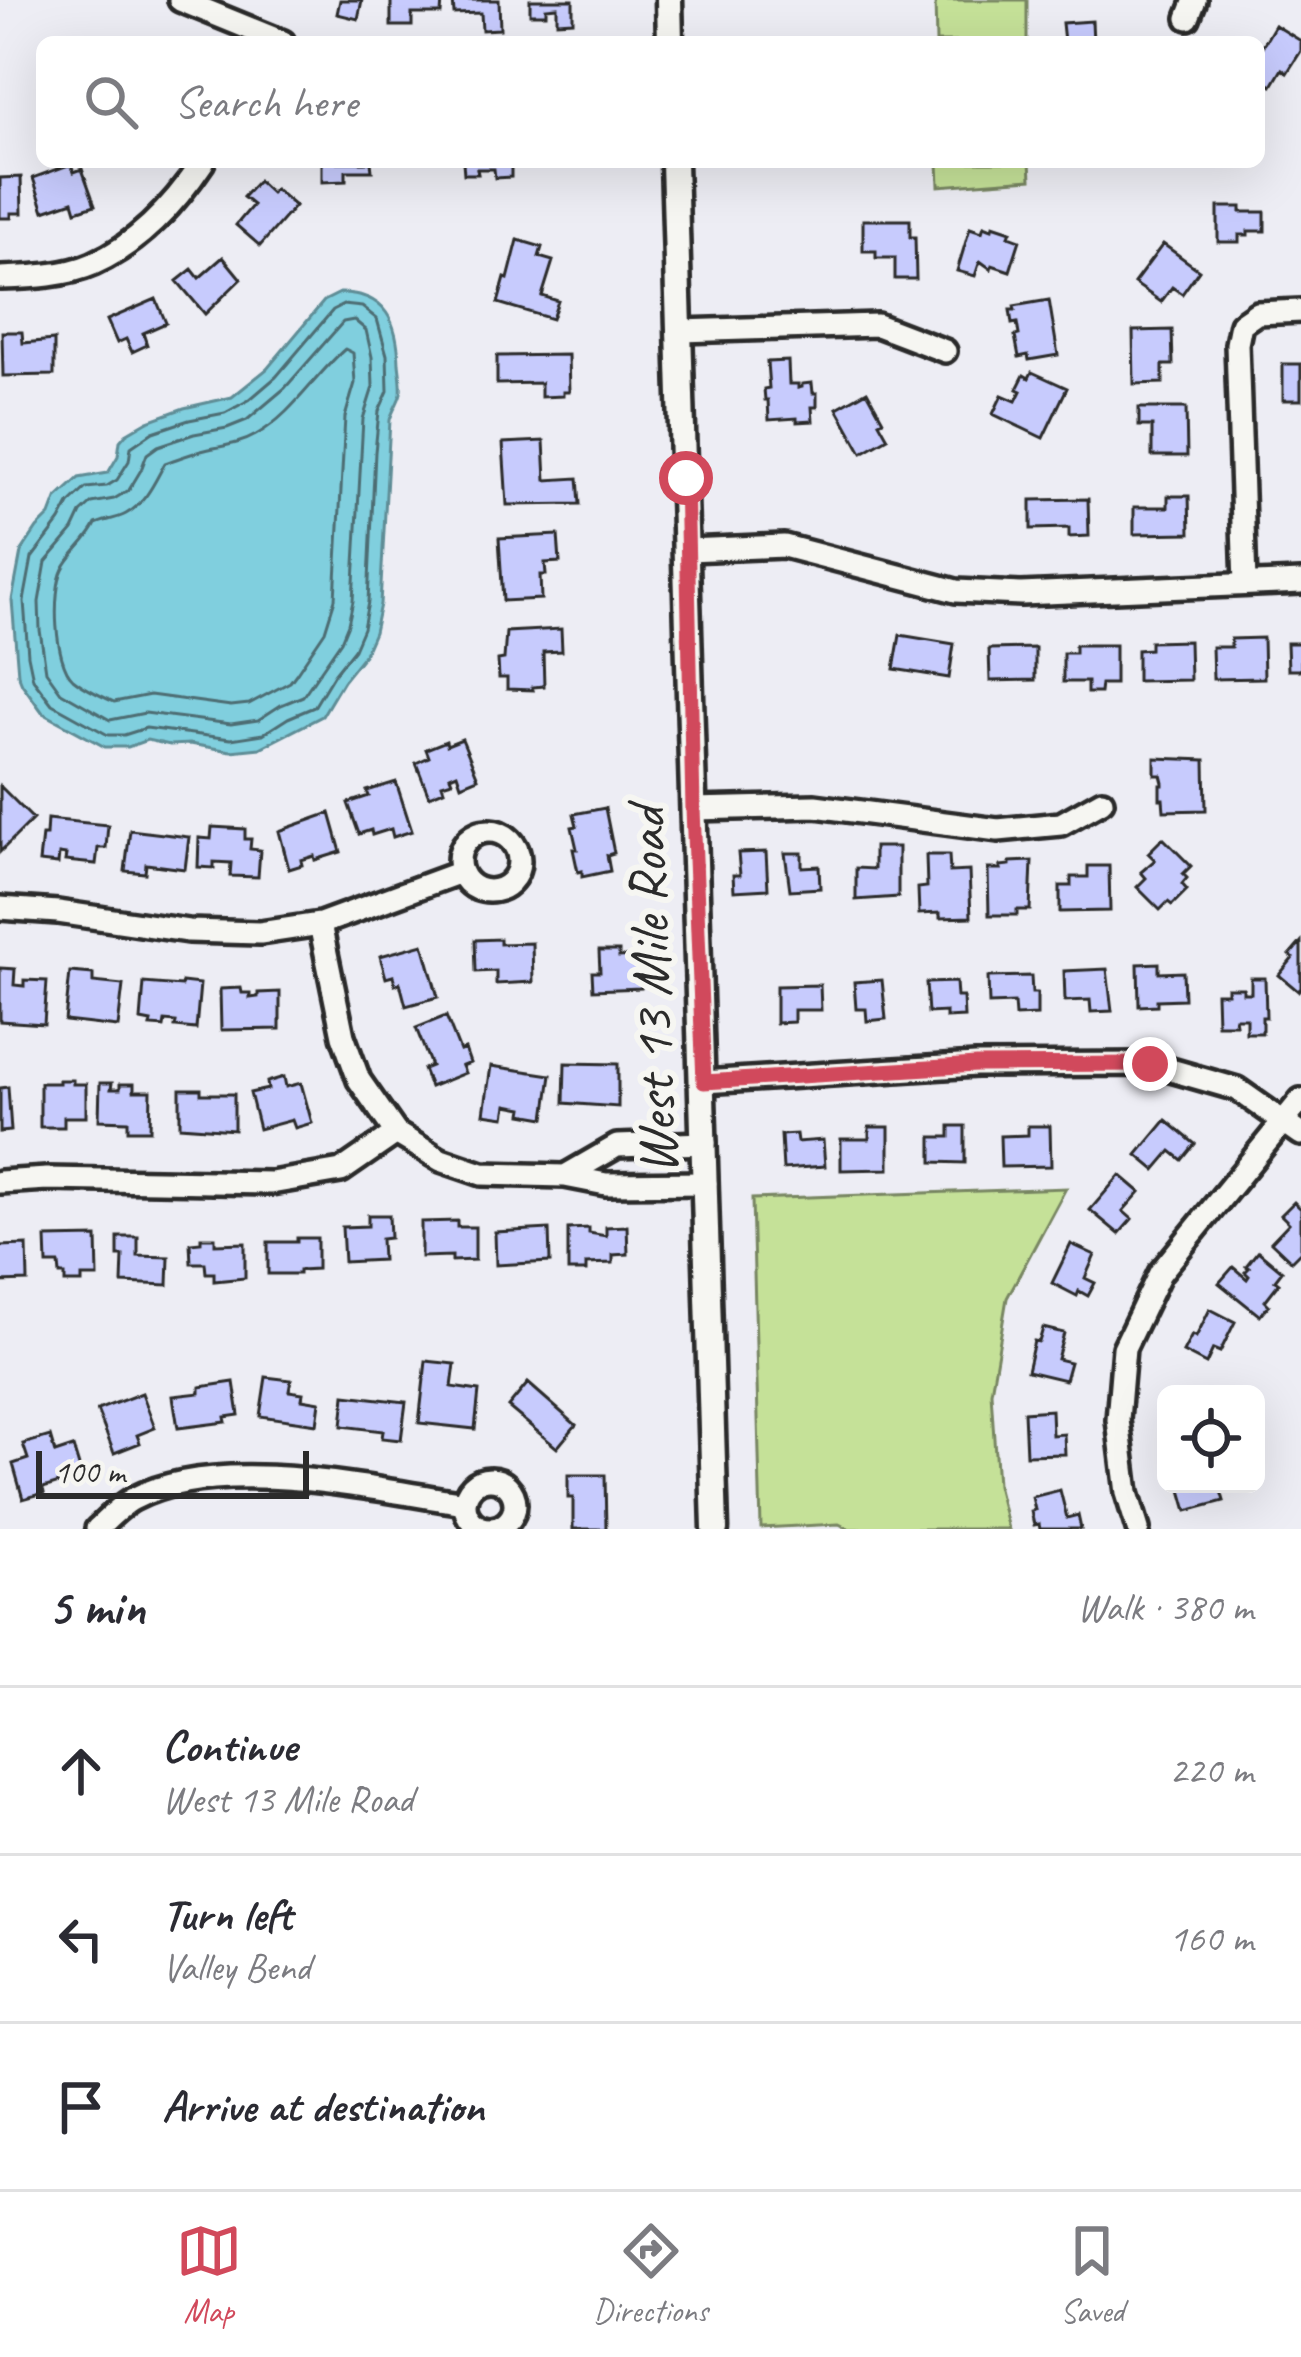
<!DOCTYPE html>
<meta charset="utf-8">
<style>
:root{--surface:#fff;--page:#f2f2f3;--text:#2b2b33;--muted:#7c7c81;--line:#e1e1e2;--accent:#d1495b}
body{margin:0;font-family:Caveat,sans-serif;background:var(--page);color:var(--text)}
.controls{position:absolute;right:36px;bottom:36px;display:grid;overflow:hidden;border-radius:18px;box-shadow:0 12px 48px #0002}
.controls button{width:108px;height:108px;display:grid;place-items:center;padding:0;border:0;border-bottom:3px solid var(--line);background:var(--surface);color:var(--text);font:60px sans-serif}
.scale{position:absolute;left:36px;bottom:30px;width:273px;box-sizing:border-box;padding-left:12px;border:6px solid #2b2b2b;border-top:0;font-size:33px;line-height:42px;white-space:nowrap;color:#2b2b2b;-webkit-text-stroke:9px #f6f6f2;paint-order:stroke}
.stop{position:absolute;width:36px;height:36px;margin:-27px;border:9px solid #d1495b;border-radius:50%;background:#fff}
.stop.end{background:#d1495b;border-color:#fff;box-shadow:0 3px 12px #0008}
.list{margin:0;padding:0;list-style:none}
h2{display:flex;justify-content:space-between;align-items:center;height:156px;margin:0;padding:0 48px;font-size:51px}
h2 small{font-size:39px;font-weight:400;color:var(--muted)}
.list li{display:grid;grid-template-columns:78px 1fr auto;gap:36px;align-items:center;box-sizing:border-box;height:168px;padding:0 48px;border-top:3px solid var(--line)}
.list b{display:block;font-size:45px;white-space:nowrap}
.list p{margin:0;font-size:39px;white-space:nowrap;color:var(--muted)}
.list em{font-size:39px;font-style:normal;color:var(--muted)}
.icon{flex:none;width:66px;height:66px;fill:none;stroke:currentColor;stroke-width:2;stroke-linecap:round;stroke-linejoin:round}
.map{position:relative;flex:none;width:1301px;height:1529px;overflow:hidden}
.search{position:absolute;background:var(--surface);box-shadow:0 12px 48px #0002;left:36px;right:36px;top:36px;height:132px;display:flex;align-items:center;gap:30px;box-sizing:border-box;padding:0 42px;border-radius:18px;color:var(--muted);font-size:45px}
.sheet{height:660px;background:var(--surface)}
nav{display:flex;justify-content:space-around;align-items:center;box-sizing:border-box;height:168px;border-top:3px solid var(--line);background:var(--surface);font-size:33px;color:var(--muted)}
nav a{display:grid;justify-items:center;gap:6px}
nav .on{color:var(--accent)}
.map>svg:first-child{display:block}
.green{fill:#c5e198;stroke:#788662;stroke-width:3}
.water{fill:#80cfde;stroke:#5e8d96;stroke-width:3}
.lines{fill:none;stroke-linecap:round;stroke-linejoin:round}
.shore{stroke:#4d6d73;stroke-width:3}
.building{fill:#c7cbfd;stroke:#2b2b2b;stroke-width:3}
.minor-casing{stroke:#2b2b2b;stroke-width:30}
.tertiary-casing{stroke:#2b2b2b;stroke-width:33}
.minor{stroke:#f6f6f2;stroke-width:21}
.tertiary{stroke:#f6f6f2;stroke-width:24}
.route{stroke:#d1495b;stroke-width:15}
.labels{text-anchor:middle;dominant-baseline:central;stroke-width:12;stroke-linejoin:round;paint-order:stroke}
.street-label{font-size:57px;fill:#2b2b2b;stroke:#f6f6f2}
</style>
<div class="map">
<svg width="1301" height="1529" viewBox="0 0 1301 1529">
<rect width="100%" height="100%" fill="#ededf4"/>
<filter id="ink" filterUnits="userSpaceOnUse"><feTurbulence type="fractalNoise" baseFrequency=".00833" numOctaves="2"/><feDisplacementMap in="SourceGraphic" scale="24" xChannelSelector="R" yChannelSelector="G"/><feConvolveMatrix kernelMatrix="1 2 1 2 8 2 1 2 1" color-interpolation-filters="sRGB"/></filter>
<g filter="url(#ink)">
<!-- green -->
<path class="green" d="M935 0H1027V42H936Z
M938 162H1030L1031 179 939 186Z
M1066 1188 1007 1298 991 1392 997 1485 1008 1529H849L839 1524 761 1528 752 1199Z"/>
<!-- water -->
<path class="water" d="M340 293C386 293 398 322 399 364 400 373 402 385 401 393 399 402 392 411 390 420L380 604 374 632 364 655 343 681 322 716 260 748 231 751 190 744 170 745 147 740 128 747H105L43 713 22 684 18 674 12 600 21 552 37 528 50 515 56 499 79 478 108 473 118 456 120 441 126 434 148 421 184 408 232 397 267 369 324 301Z"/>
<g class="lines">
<!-- shore -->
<path class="shore" d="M343 305 362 307 377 319 387 355 388 391 379 411 375 452 368 602 363 628 354 649 334 674 314 707 288 718 263 734 231 739 146 728 124 735H108L52 704 33 679 28 655 24 601 32 558 60 521 69 504 86 488 107 486 117 480 129 461 131 447 153 432 189 420 225 413 249 400 276 377 333 310Z
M354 320 366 330 372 357 373 387 363 419 353 601 348 624 341 641 303 696 281 705 258 720 231 724 145 713 110 720 61 692 46 671 40 630 39 602 46 562 73 530 81 513 92 503 114 499 129 490 141 470 147 454 158 446 194 434 227 428 247 420 285 388 343 322Z
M345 349 353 353 355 383 345 417 335 599 325 631 296 674 290 682 249 704 231 706 150 695 114 702C101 696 84 688 73 679 54 662 52 591 63 569 71 553 88 541 96 524 106 520 117 519 126 514 146 503 155 481 165 463 177 459 189 454 201 451 220 446 239 445 256 435 293 414 314 376 345 349Z"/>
</g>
<!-- building -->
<path class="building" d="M340 0H362L358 19 337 14Z
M391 0H442L441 14H412V26H391Z
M453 0H499L500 29 482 30 481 13 454 14Z
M530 0H573V21L557 22V7L546 8V14H530Z
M1092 21 1093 42H1064L1062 23Z
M1275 25 1301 41V51L1287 73 1282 69 1272 86 1259 78V52Z
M322 162H371L372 171H346V181L322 182Z
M463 162H511V177L495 178 494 169H477L478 174H464Z
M71 164 74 172 82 169 95 205 76 211 73 201 44 211 33 178Z
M21 177 22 213H11V218H0V178Z
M258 181 271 193 275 189 295 206 260 246 236 225 253 205 243 197Z
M1218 207H1241V212H1265V231H1248V235H1239V242H1218Z
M863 220H910V237H915L916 279H895V258H876V251H863Z
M993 225 1011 231 1009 236 1020 240 1010 271 992 265 991 269 980 261 975 276 957 271 970 228 982 232 984 226 992 229Z
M518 240 542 247 539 257 553 261 542 296 558 301 552 319 498 303 505 278 508 279Z
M1163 244 1199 270 1182 294 1172 287 1161 302 1134 283Z
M223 257 241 279 205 314 177 281 192 269 199 278Z
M156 299 166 323 143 333 147 345 132 352 126 339 117 343 107 320Z
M1049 300 1058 355 1029 360 1028 355 1019 357 1015 336 1019 335 1017 323 1012 324 1010 310H1015L1014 306Z
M1172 330 1173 365H1163V383L1134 384 1133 331Z
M2 332H22L23 343 54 340V375L3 376Z
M568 355 569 392H563V396L541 397V383L497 384V356Z
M788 361 789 384H798V388L802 387V384L812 383 813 393H817V407H812L813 421 797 422V418L769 420 768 400H765L764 389 769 388 767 362Z
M1283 364H1301V400H1283Z
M1032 372 1067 388 1043 438 993 414 1002 395 1016 401 1021 391 1017 389 1024 375 1029 378Z
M867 391 883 420 879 422 888 438 862 453 837 408Z
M1139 408H1186L1187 456H1152V426H1139Z
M544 441 546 480 578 478 580 504 507 505 503 443Z
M1168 496H1189L1190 533 1134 534V507H1168Z
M1088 499 1089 536 1069 537V528L1031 529V500Z
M558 535 560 562 545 563 546 575H540L541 599 503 601 499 538Z
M561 629 562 651 543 652 544 686 532 687 533 690 507 689V678H499L498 660 504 659 506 632Z
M900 635 954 644 949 678 894 669Z
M1263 638 1264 678 1213 679 1212 647H1231V639Z
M1189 641 1190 680 1137 681V650L1150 649V642Z
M1287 643H1301V670H1288Z
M1075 645H1115V684H1101L1100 693H1087V682H1063V653H1075Z
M1035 648V680L990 681 989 649Z
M462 739 478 778 461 785 457 773 450 776 452 781 442 784 444 790 429 796 416 763 429 757 426 749 446 741 447 745Z
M1155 758 1205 760 1206 810 1164 811 1163 799H1160V785H1163V783L1161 775H1155Z
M396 782 412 831 393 837 391 829 372 835 371 830 359 834 348 803 369 796 367 791Z
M0 786 33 819 0 852Z
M605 808 614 853 607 855 610 871 582 877V871L578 872 573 849H577L572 827 577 826 574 814Z
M330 813 341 852 315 860 314 856 301 860 302 865 289 869 279 831Z
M47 819 108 825 106 848H98L96 864 65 861 66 855 59 854 58 864 39 862 42 835H46Z
M212 827 245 829V839H251L250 849 260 850 258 877 230 876 231 863 214 862V868L198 867 199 838 211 839Z
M130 830 189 837 185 869 146 864 145 873 125 871Z
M1163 838 1191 866 1183 874 1187 878 1182 884 1187 890 1172 905 1168 902 1160 910 1137 887 1146 878 1141 872 1155 860 1148 853Z
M874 847H898V897L856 900V868L874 869Z
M766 852 768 889 734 891 733 875H740L738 853Z
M785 853H802V867L819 866 820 888 790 890Z
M926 855H949L950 872 969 871 971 917 940 918V913L919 914 918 888 927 887Z
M1032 861 1030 910H1017V915H989L988 869H1001L1000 866 1010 865V862Z
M1088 866H1109L1110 911 1060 912V886H1071V877H1088Z
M500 939V944L532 943 533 982 496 984V971L476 972 475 940Z
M1301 942V988L1298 991 1279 975 1293 958 1290 955Z
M423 944 438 997 406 1006 400 983 395 985 393 976 386 978 380 956Z
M599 951H619V957L640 956 641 988 593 990 592 972H600Z
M1159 963V973L1183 972 1184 999 1157 1000V1005L1139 1006 1138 964Z
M0 968 15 969 14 985 24 986V980L47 981 44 1024 0 1021Z
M1107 969 1112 1011 1091 1012 1090 1000 1065 1001 1064 971Z
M70 972 93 974V982L123 985 118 1027 65 1021Z
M1031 976 1032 993H1037V1015L1015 1016 1014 1003 989 1004 988 977Z
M1251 978H1265L1266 1017H1262V1033H1246V1018H1235L1236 1024H1217L1216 993H1227V988H1243V993H1251Z
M882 980 886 1019 867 1021 866 1009H856L854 982Z
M182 982 200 984 196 1029 175 1027 176 1022 165 1021 164 1027 150 1026 151 1022 141 1020 144 983 181 986Z
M956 982 957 997H963L964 1017 946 1018V1012L928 1013 926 983Z
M820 985 821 1010H794V1022L776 1023V986Z
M241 988 242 993H250V998L258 997V993L280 992V1029L221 1030 220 989Z
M446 1016 460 1051 465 1049 470 1063 462 1066 465 1073 430 1087 423 1069 431 1066 416 1028Z
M565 1063 618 1064V1107L564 1103Z
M491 1066 551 1075 545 1118 522 1114 523 1108 507 1105 505 1117 484 1114Z
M284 1077 286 1087 301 1083 312 1123 295 1128 292 1120 259 1129 250 1093 268 1089 267 1082Z
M59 1080H73V1084H86V1117H64V1127H40V1083H59Z
M100 1083H112L111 1089H120V1084H134V1091H151L150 1130H128V1121L99 1120Z
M8 1087 11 1131 0 1132V1088Z
M180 1089H201V1094H234V1130L180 1126Z
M1166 1120 1195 1144 1182 1160 1171 1151 1155 1170 1137 1155Z
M950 1126H965V1163L932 1162V1137H950Z
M1028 1126H1050L1051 1166 1001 1167 1000 1136 1028 1135Z
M869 1127H889V1169L841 1170V1139H869Z
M796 1134 797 1142 823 1140 825 1166 783 1169 781 1135Z
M1120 1175 1140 1192 1123 1211 1132 1219 1119 1234 1090 1210Z
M1294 1202 1301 1209V1251L1291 1261 1271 1242 1289 1223 1281 1215Z
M368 1215H389L390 1238 381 1239 382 1260 344 1262 342 1227 368 1226Z
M457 1221V1227H475V1260L452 1261V1256L421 1257V1222Z
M627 1226 628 1254 613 1255V1263L586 1264V1271H568V1229L589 1228V1233L606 1236V1227Z
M549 1229 550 1262 496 1265 495 1232Z
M97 1237 98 1277H82V1283H65V1275H60L59 1264H47L46 1238Z
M118 1237H138V1256L169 1257 168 1285 122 1283 123 1256H118Z
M201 1238H215V1244L245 1243V1278L214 1281V1273H206L205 1263H191L190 1243 201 1242Z
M297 1238H317V1269L299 1270V1274H268V1242H297Z
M1071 1244 1095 1255 1085 1278 1095 1283 1088 1296 1079 1291 1077 1296 1052 1283Z
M27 1245 28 1281 0 1282V1246Z
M1258 1251 1282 1271 1275 1280 1279 1283 1265 1301 1269 1305 1260 1316 1219 1283 1233 1267 1247 1279 1249 1276 1245 1272 1249 1268 1246 1266Z
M1210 1309 1235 1322 1220 1352 1213 1349 1206 1364 1183 1352 1192 1335 1196 1337Z
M1043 1328 1064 1333 1057 1359 1070 1362 1065 1380 1027 1371 1034 1341 1039 1342Z
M426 1361 455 1364 452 1387 479 1391 475 1429 419 1423Z
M266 1377 291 1380 289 1391 303 1393 302 1399 320 1402 317 1424 260 1416Z
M234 1382 239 1415 225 1417 226 1422 178 1428 173 1396 200 1393V1387Z
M528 1383 576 1425 557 1448 508 1407Z
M142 1393 155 1428 137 1435 140 1443 114 1453 97 1410Z
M345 1395 406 1402 401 1440 382 1438 383 1431 342 1426Z
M1051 1410 1052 1435 1064 1434 1065 1454 1026 1455 1024 1412Z
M50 1436 55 1453 73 1447 82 1476 43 1488 44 1493 23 1499 13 1464 28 1459 23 1444Z
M568 1475H605L606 1529H573V1498H568Z
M1192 1484H1219L1224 1501 1187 1511 1181 1490 1192 1487Z
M1060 1490 1067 1518 1078 1515 1081 1529H1040L1039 1524 1034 1525 1031 1511 1035 1510 1032 1497Z"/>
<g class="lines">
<defs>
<path id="minor" d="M180 0 283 42
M1188 18 1195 0
M0 278C30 277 66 276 93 264 140 243 175 204 203 162
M681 331 877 325 945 351
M688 550 784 546 956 591 1021 594 1301 582
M1245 584 1237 344 1241 324 1257 313 1301 311
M693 809 815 806 998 830 1061 824 1102 801
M459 861a30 30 0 1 1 60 0a30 30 0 1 1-60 0Z
M0 908 58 912 188 931 260 933 320 924 461 872
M320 924 343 1036 359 1080 396 1133 441 1160 482 1174 565 1176 606 1184 706 1183
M703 1082 976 1065 1150 1064 1237 1089 1301 1134
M565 1176 617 1146 705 1143
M0 1182 47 1179 271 1183 341 1171 396 1133
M465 1504a25 25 0 1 1 50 0a25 25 0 1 1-50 0Z
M97 1529C108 1519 120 1506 133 1499 218 1454 372 1489 465 1503
M1138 1529 1127 1493 1118 1420 1124 1348 1160 1273 1301 1100"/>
<path id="tertiary" d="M669 0 670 42
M674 162 715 1529"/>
</defs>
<!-- minor casing -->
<use href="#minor" class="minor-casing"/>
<!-- tertiary casing -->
<use href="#tertiary" class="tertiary-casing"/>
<!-- minor -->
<use href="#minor" class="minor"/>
<!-- tertiary -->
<use href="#tertiary" class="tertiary"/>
</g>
</g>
<g class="lines" filter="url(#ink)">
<!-- route -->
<path class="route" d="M686 478 693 809 704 1082 976 1065 1150 1064"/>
</g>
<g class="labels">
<!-- street labels -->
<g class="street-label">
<text transform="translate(651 991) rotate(-92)">West 13 Mile Road</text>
</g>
</g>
</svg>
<div class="controls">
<button><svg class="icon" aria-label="locate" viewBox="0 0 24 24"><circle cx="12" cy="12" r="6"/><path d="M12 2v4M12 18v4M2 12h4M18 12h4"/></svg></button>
</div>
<div class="scale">100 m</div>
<div class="stop" style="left:686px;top:478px"></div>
<div class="stop end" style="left:1150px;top:1064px"></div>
<div class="search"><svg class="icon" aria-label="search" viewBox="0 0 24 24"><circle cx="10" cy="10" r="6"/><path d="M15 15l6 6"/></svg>Search here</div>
</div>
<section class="sheet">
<h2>5 min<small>Walk · 380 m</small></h2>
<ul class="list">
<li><svg class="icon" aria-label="ahead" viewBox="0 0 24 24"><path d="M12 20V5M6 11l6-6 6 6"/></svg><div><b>Continue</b><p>West 13 Mile Road</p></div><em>220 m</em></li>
<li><svg class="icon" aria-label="left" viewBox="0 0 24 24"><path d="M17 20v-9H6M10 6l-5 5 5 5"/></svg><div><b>Turn left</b><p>Valley Bend</p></div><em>160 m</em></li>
<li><svg class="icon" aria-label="arrive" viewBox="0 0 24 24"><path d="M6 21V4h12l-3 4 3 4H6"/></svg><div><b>Arrive at destination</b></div></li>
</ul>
</section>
<nav>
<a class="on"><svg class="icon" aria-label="map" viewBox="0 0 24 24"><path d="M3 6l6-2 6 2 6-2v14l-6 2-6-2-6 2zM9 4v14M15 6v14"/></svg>Map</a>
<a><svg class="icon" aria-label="directions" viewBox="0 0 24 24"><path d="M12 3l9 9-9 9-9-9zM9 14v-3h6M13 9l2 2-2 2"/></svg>Directions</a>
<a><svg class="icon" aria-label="saved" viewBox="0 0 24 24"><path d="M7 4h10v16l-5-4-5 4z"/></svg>Saved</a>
</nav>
